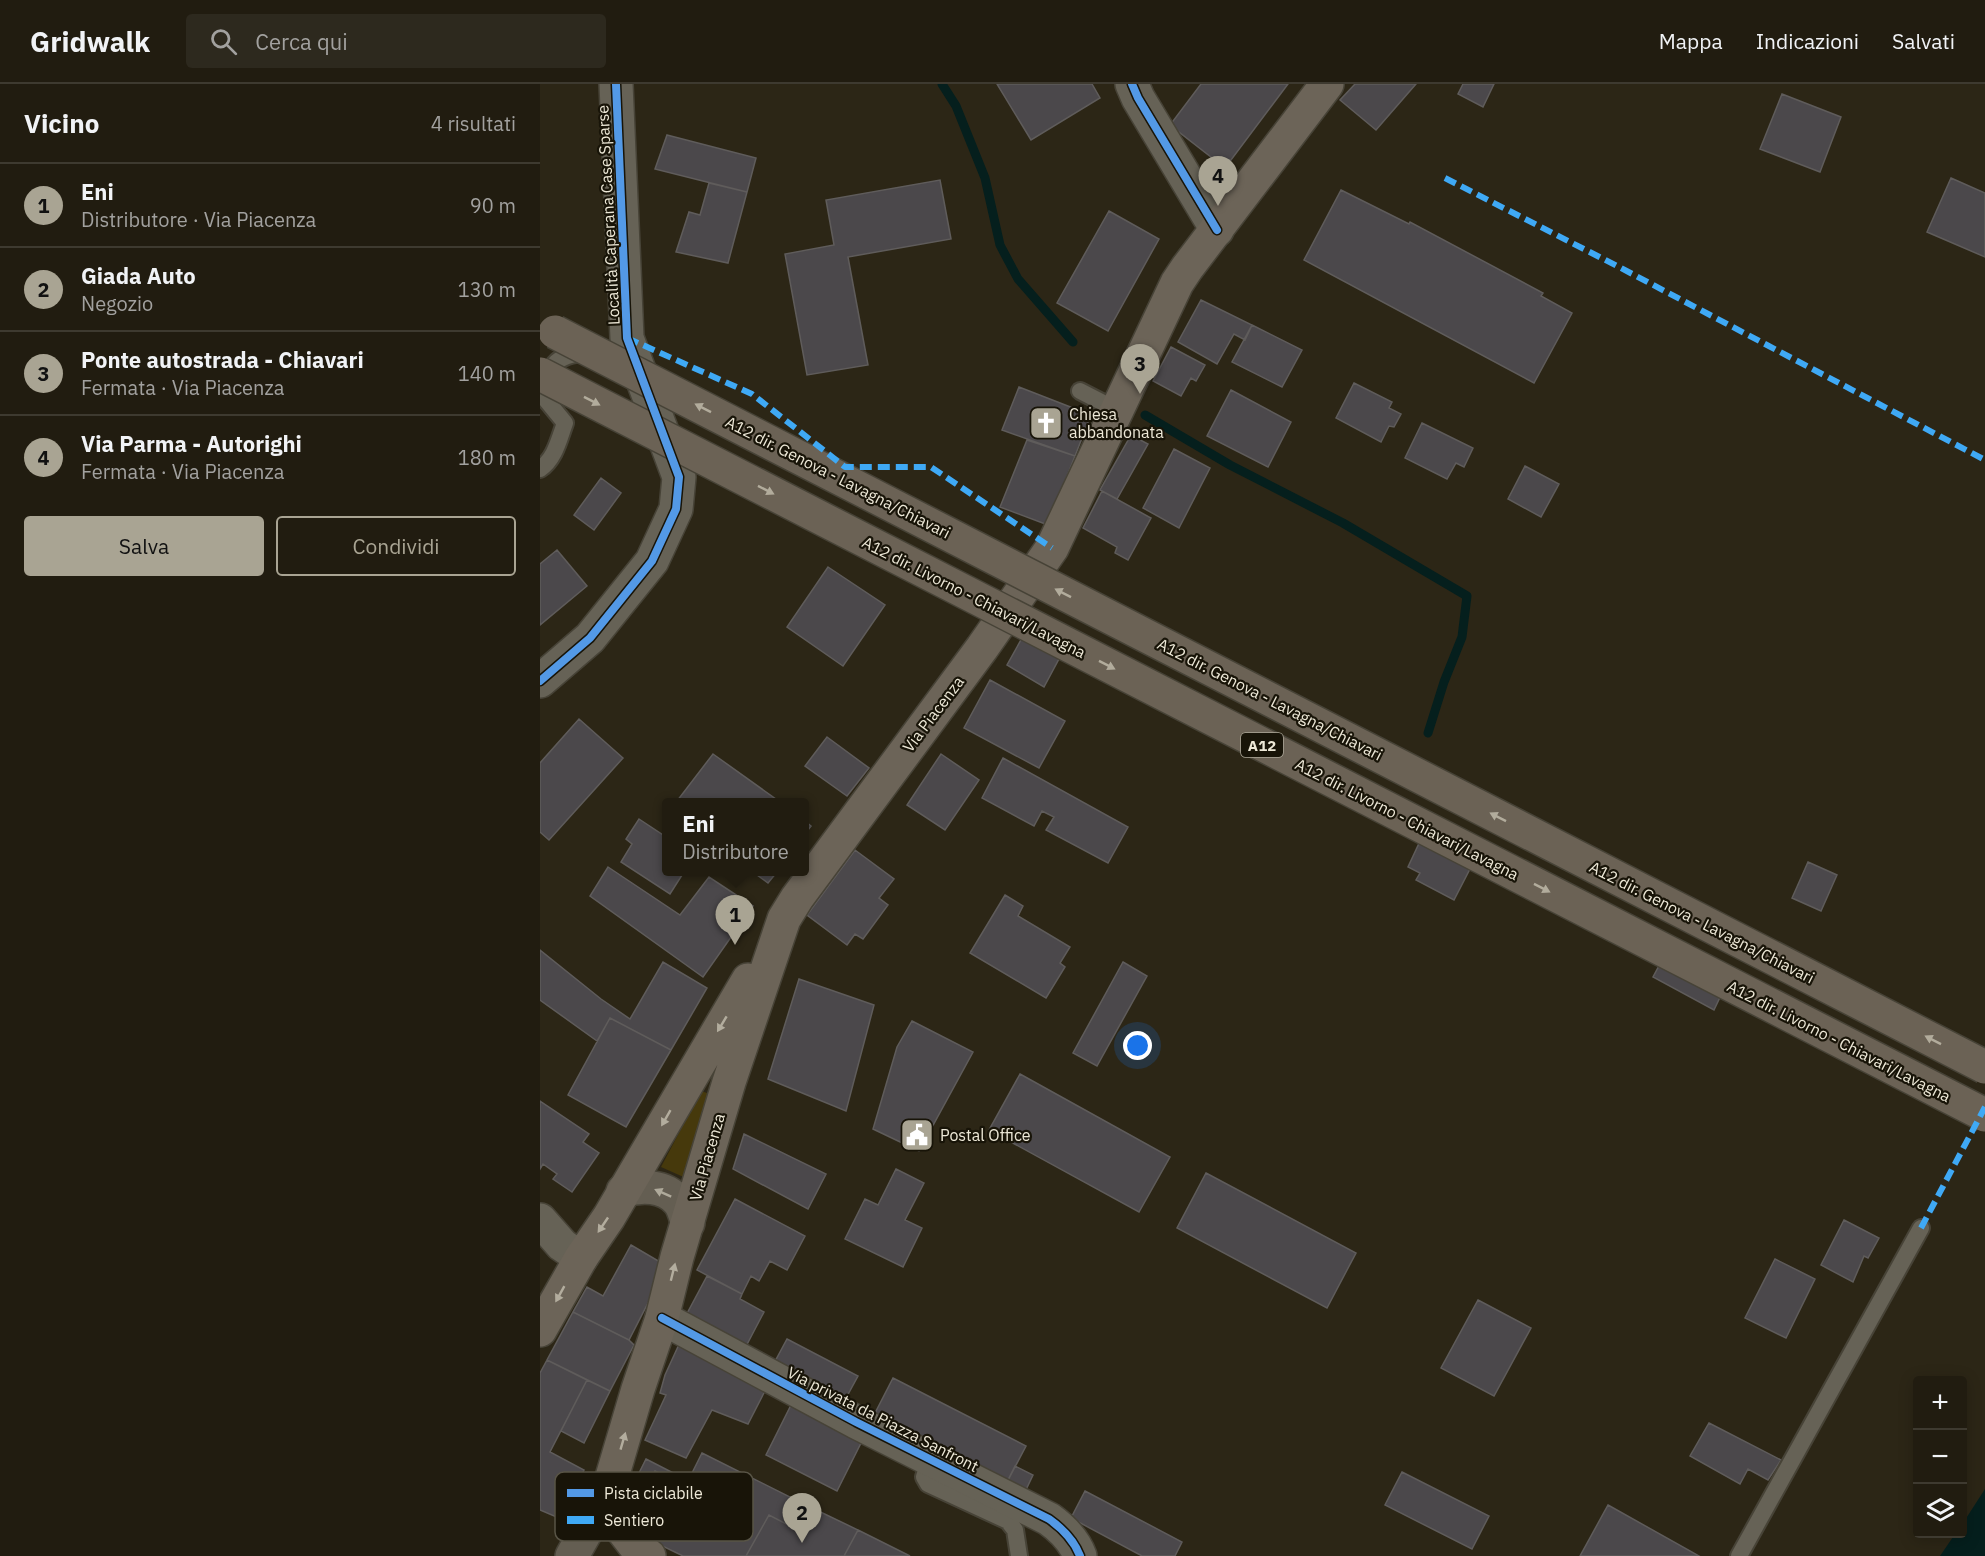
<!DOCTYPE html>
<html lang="it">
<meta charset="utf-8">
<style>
:root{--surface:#211c10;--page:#2d291e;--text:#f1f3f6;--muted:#a2a19f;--line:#3e3a30;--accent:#a9a493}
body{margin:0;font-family:"IBM Plex Sans",sans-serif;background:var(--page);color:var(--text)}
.controls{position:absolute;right:18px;bottom:18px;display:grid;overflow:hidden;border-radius:6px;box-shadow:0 3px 15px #0003}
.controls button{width:54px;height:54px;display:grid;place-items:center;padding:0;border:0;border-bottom:2px solid var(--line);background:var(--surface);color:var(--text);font:30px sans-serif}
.you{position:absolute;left:598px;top:962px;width:21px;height:21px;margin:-15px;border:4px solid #fff;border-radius:50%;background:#1a73e8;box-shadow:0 0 0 9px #1a73e833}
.badge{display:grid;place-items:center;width:39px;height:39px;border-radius:50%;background:var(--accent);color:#111;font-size:20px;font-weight:700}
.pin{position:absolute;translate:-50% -50px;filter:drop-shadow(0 2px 3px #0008)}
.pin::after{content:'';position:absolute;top:32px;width:21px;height:18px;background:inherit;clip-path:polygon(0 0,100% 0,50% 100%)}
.popup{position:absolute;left:122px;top:714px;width:147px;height:78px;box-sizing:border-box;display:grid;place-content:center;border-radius:6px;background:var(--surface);filter:drop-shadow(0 2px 4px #0005);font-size:20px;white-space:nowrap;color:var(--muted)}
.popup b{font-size:22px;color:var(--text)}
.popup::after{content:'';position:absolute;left:50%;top:100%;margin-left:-12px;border:12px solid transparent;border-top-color:var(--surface)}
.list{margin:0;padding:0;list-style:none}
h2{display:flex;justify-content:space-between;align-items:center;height:78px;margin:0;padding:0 24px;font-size:26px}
h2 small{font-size:20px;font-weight:400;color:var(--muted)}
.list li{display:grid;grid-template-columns:39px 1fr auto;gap:18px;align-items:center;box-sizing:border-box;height:84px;padding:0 24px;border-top:2px solid var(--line)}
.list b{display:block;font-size:22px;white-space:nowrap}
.list p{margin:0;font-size:20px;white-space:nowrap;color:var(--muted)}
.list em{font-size:20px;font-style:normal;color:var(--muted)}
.actions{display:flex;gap:12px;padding:18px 24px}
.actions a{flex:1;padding:14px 0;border:2px solid var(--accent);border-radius:6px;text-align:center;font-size:21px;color:var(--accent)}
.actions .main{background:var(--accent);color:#111}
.icon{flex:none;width:33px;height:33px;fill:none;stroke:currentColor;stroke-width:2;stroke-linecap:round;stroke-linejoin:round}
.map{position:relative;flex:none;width:1445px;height:1472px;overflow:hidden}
header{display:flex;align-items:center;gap:36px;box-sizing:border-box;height:84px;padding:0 30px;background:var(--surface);border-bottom:2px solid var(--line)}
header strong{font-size:28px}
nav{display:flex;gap:33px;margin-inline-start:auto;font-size:21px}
.search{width:420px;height:54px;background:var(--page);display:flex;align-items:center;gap:15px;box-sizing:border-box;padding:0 21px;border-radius:6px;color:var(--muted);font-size:22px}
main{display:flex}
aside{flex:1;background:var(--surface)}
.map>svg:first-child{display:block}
.green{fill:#46390c}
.water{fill:#051f1d}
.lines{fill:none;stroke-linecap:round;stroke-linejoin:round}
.stream{stroke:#051f1d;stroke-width:9}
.building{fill:#4b484b;stroke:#5f5c5b;stroke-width:1.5}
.service-casing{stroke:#474337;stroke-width:20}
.minor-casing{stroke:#474337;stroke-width:36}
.tertiary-casing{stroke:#474337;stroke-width:36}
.secondary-casing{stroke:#474337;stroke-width:36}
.primary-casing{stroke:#474337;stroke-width:36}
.service{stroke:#666256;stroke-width:16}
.minor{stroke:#666256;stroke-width:33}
.tertiary{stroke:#666256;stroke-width:33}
.secondary{stroke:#645e52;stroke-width:33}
.primary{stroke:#6c6458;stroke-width:33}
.motorway-bridge-casing{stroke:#474337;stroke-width:36;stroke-linecap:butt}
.motorway-bridge{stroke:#6b6255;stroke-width:33}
.quiet{stroke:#3fa9f5;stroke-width:6;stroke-dasharray:12 6;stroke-linecap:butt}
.cycleway-casing{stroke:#181408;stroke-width:11}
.cycleway{stroke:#5399e6;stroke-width:8}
.oneway{fill:#b2ac9c}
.oneway2{fill:#b3ad9e}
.oneway3{fill:#afaa9b}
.labels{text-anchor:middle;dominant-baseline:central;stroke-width:4.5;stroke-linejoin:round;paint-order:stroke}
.shield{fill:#181408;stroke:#ada899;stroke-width:1.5}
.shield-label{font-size:15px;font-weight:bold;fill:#ede8d7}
.street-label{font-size:16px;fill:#ede8d7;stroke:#181408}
.poi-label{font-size:16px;fill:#ede8d7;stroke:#181408;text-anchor:start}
.key{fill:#181408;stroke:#585446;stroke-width:1.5}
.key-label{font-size:16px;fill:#ede8d7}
</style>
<header>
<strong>Gridwalk</strong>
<div class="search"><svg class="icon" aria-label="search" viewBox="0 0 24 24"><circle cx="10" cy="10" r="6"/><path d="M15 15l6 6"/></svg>Cerca qui</div>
<nav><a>Mappa</a><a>Indicazioni</a><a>Salvati</a></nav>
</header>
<main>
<aside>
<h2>Vicino<small>4 risultati</small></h2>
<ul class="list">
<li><span class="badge">1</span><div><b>Eni</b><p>Distributore · Via Piacenza</p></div><em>90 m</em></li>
<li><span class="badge">2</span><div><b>Giada Auto</b><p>Negozio</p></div><em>130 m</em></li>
<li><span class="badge">3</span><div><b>Ponte autostrada - Chiavari</b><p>Fermata · Via Piacenza</p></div><em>140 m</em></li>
<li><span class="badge">4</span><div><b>Via Parma - Autorighi</b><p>Fermata · Via Piacenza</p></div><em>180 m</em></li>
</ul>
<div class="actions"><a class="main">Salva</a><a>Condividi</a></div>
</aside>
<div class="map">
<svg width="1445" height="1472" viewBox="0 0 1445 1472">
<rect width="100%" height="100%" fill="#2c2616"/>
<!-- green -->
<path class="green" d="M161 1007 170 1010 148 1095 121 1083Z"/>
<!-- water -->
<path class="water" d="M1445 1405V1472H1400L1415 1450H1422L1423 1439Z"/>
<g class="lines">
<!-- stream -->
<path class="stream" d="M402 0 416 22 445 94 460 161 478 195 533 258
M605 331 690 381 803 439 927 512 922 553 904 598 888 649"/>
</g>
<!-- building -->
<path class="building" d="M457 0H552L560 14 491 56Z
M661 0H748L685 84 630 41Z
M815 0H876L836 46 800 16Z
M923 0H954L943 23 918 10Z
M1242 10 1301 33 1280 88 1220 65Z
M127 51 216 74 207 108 115 85Z
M1411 94 1445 109V173L1387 148Z
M400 96 411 155 308 173 328 281 267 291 245 170 294 161 286 116Z
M169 99 207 108 188 179 136 168 149 128 160 131Z
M801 106 869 140 870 138 1003 209 1001 212 1032 229 994 299 764 176Z
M569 127 619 155 568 247 517 219Z
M661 216 712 241 705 256 694 250 677 280 638 258Z
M712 241 762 266 742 303 692 278Z
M631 263 665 281 656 297 651 294 641 312 613 297Z
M814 299 852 318 849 324 861 330 854 343 849 342 841 358 796 334Z
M479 303 551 331 535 372 462 346Z
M691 306 751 338 728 383 667 352Z
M882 339 933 364 924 383 916 379 907 395 865 374Z
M591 351 608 360 577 415 560 406Z
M487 356 535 372 508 441 460 423Z
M634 365 670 384 639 444 603 424Z
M985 382 1019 400 1001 433 968 415Z
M61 394 81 409 54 446 34 431Z
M562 407 611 434 588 476 575 469 577 463 543 444Z
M17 466 47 502 0 541V480Z
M288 483 345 521 303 582 247 543Z
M482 554 520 573 504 603 467 581Z
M450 596 525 637 499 684 424 644Z
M39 635 83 674 9 756 0 748V679Z
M287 653 329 684 307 712 265 682Z
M173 670 240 718 137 717Z
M401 670 439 696 405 746 367 721Z
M463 674 588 743 568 779 506 746 514 733 502 727 494 742 442 714Z
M99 735 126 753V788H144L130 810 81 778 92 760 86 755Z
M264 736 271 742 264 751Z
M881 755 932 781 914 816 876 796 880 789 868 783Z
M315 766 354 795 339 814 348 821 323 855 315 850 307 861 267 831Z
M1268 778 1297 791 1281 827 1252 814Z
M68 783 140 831 169 793 213 822 163 893 50 812Z
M213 788H237L228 799Z
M465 811 483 822 478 832 530 863 520 879 525 883 506 914 430 869Z
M0 866 61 915 90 935 123 878 167 904 131 966 70 934 57 957 0 916Z
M583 878 607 892 557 982 533 969Z
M1121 878 1182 909 1174 926 1113 893Z
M259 895 334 921 306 1027 228 995Z
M70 934 131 966 86 1043 28 1011Z
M372 937 433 968 379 1067 333 1045 357 963Z
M480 990 630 1073 599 1128 449 1046Z
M0 1017 49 1050 43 1058 59 1069 32 1108 13 1095 17 1090 3 1080 0 1085Z
M204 1050 286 1090 268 1125 193 1085Z
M356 1085 384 1099 365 1136 382 1144 363 1183 305 1155 325 1115 338 1121Z
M666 1089 816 1169 787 1224 637 1144Z
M195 1115 265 1152 247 1186 230 1177 219 1197 211 1192 202 1210 157 1186Z
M1304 1136 1339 1154 1328 1174 1324 1172 1313 1198 1281 1181Z
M91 1161 127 1182 89 1256 33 1228 47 1203 63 1212Z
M1235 1175 1275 1195 1246 1254 1205 1234Z
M167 1192 202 1210 200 1215 224 1228 203 1268 143 1237Z
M938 1216 991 1244 954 1312 901 1284Z
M33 1228 89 1256 94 1261 70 1307 7 1276Z
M247 1255 318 1292 306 1314 280 1300 276 1307 232 1283Z
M141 1256 228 1301 208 1340 172 1326 146 1374 105 1356 126 1311 120 1309 125 1291Z
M7 1276 47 1296 10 1368 44 1386 19 1434 0 1426V1289Z
M353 1294 486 1362 465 1402 332 1335Z
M47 1296 70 1307 44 1359 21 1347Z
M251 1321 322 1357 297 1407 226 1371Z
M1169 1339 1241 1376 1228 1396 1208 1385 1200 1400 1150 1372Z
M162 1369 268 1422 256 1445 229 1431 206 1472H143L112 1457 127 1431 99 1416 115 1387 146 1401Z
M106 1375 149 1397 146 1401 115 1387 99 1416 127 1431 116 1449 100 1435 94 1417 93 1405 96 1395Z
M475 1382 493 1391 483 1412 465 1402Z
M862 1388 949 1432 932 1465 845 1421Z
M545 1407 642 1458 635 1472H602L531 1434Z
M1068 1421 1159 1472H1040Z
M268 1422 318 1446 304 1472H206L229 1431 256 1445Z
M318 1446 370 1472H304Z"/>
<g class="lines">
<defs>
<path id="service" d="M540 307 577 326
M0 385C15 375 19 355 25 339L7 317C11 283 7 274 45 268
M390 1375 384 1393 388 1400 468 1437 475 1446 479 1472
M1199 1472 1381 1144"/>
<path id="minor" d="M592 0 598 14 677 146
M122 1234 316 1338 509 1435C523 1445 534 1456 540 1472"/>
<path id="tertiary" d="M0 597 50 554 112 477 136 425 139 393 87 254 76 0
M0 1136 22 1161 41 1174"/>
<path id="secondary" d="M83 1107C101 1101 124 1101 138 1117 143 1122 145 1132 148 1139
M32 1472 67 1410"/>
<path id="primary" d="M0 1246 41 1174 69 1133 208 896
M109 1472 95 1462 78 1440 67 1410 98 1305 122 1234 137 1173 189 998 244 835 257 814 442 564 512 464 637 199 647 184 787 0"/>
</defs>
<!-- service casing -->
<use href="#service" class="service-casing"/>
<!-- minor casing -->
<use href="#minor" class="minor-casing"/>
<!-- tertiary casing -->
<use href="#tertiary" class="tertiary-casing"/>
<!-- secondary casing -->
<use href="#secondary" class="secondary-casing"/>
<!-- primary casing -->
<use href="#primary" class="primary-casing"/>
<!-- service -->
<use href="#service" class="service"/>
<!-- minor -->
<use href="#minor" class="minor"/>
<!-- tertiary -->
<use href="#tertiary" class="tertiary"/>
<!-- secondary -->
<use href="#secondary" class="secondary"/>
<!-- primary -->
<use href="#primary" class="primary"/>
<defs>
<path id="motorway-bridge" d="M15 248 1445 983
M0 290 1445 1031"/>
</defs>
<!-- motorway-bridge casing -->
<use href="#motorway-bridge" class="motorway-bridge-casing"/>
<!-- motorway-bridge -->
<use href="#motorway-bridge" class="motorway-bridge"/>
<!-- quiet -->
<path class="quiet" d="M905 94 1081 184 1445 376
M87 254 212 310 305 383H391L512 464
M1381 1144 1445 1023"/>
<defs>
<path id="cycleway" d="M592 0 598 14 677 146
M0 597 50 554 112 477 136 425 139 393 87 254 76 0
M122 1234 316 1338 509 1435C523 1445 534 1456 540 1472"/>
</defs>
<!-- cycleway casing -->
<use href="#cycleway" class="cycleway-casing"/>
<!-- cycleway -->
<use href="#cycleway" class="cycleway"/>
</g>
<!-- one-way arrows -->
<defs><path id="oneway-solid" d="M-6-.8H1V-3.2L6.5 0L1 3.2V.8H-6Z" transform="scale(1.5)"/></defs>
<g class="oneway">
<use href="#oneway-solid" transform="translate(52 317) rotate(27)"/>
<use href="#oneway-solid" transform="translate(163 324) rotate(-153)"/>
<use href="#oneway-solid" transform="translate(226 406) rotate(27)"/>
<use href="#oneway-solid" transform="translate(523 509) rotate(-153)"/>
<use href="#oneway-solid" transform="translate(567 581) rotate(27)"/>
<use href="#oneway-solid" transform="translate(958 733) rotate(-153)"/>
<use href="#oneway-solid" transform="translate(1002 804) rotate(27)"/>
<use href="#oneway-solid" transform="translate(1393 956) rotate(-153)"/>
</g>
<g class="oneway2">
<use href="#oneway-solid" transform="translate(182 940) rotate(121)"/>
<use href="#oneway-solid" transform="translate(126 1034) rotate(120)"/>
<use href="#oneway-solid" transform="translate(63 1141) rotate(124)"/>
<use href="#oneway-solid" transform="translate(133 1188) rotate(-76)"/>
<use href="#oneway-solid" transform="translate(20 1210) rotate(119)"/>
<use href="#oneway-solid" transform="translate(83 1357) rotate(-74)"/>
</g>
<use class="oneway3" href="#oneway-solid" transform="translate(123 1109) rotate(-156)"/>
<!-- icons -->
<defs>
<symbol id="church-square" viewBox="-11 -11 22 22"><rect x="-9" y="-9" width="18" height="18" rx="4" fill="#a9a493" stroke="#181408"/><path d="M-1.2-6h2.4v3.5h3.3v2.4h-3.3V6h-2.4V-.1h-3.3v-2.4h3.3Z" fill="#fff"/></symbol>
<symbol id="civic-square" viewBox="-11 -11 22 22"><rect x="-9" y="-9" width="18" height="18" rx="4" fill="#a9a493" stroke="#181408"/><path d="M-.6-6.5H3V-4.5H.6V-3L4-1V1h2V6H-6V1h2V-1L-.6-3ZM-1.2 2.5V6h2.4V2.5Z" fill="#fff"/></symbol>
</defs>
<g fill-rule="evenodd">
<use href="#church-square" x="487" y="320" width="38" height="38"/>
<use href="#civic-square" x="358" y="1032" width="38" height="38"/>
</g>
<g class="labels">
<!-- shield labels -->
<rect class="shield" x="701" y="649" width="42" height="24" rx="4.5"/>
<g class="shield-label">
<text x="722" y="661">A12</text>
</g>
<!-- street labels -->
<g class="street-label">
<text transform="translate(68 131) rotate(-93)">Località Caperana Case Sparse</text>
<text transform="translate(298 393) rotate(27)">A12 dir. Genova - Lavagna/Chiavari</text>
<text transform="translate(434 513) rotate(27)">A12 dir. Livorno - Chiavari/Lavagna</text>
<text transform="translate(730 615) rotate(27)">A12 dir. Genova - Lavagna/Chiavari</text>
<text transform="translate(393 630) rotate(-53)">Via Piacenza</text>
<text transform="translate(867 735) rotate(27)">A12 dir. Livorno - Chiavari/Lavagna</text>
<text transform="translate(1162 838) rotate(27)">A12 dir. Genova - Lavagna/Chiavari</text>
<text transform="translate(1299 957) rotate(27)">A12 dir. Livorno - Chiavari/Lavagna</text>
<text transform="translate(167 1073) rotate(-74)">Via Piacenza</text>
<text transform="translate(343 1335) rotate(27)">Via privata da Piazza Sanfront</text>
</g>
<!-- poi labels -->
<g class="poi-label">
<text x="529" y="330">Chiesa<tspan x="529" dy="18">abbandonata</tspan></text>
<text x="400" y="1051">Postal Office</text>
</g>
</g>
<!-- legend -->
<rect x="15" y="1388" width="198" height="69" rx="9" class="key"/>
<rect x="27" y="1405" width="27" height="8" fill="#5399e6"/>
<rect x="27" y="1432" width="27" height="8" fill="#3fa9f5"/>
<g class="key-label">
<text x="64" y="1415">Pista ciclabile</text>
<text x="64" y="1442">Sentiero</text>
</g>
</svg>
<div class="controls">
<button>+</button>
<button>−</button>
<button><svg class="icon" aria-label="layers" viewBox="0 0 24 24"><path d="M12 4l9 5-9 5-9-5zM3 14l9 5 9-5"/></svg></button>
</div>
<div class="you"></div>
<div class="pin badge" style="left:195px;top:861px">1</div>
<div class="popup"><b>Eni</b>Distributore</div>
<div class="pin badge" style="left:262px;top:1459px">2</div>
<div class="pin badge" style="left:600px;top:310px">3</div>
<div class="pin badge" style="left:678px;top:122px">4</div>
</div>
</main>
